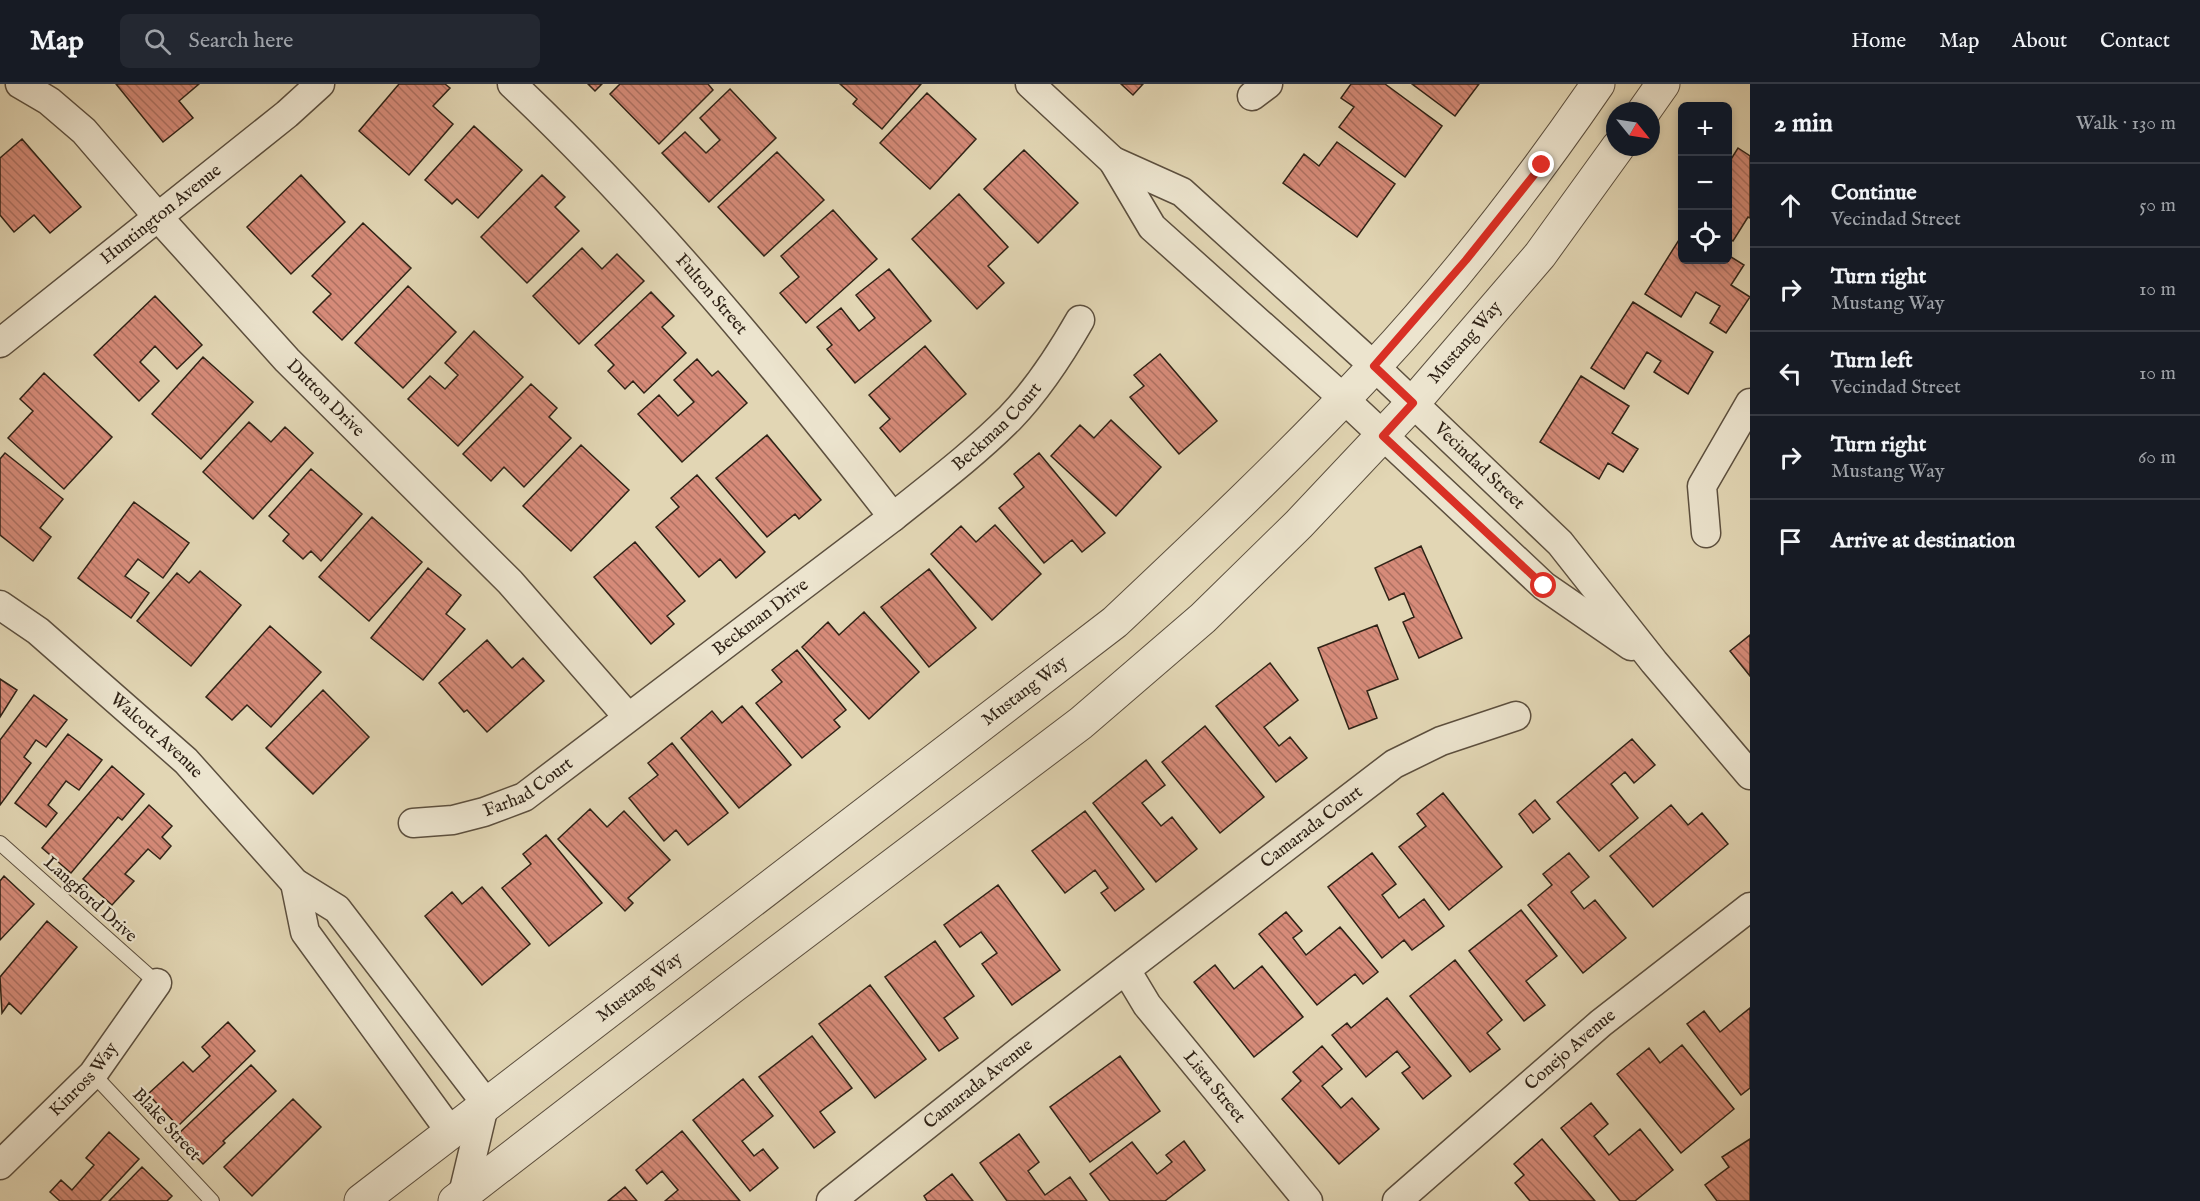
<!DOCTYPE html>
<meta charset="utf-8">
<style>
:root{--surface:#171b24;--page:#242831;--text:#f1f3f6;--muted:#9ea1a6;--line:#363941}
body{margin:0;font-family:"IM FELL English",serif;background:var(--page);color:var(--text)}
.controls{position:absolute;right:18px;top:18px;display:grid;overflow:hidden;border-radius:9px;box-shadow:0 3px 9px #0003}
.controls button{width:54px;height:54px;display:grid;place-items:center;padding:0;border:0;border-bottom:2px solid var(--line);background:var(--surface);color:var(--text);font:30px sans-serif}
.compass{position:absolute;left:1606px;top:18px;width:54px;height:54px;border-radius:50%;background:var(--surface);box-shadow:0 3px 9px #0003;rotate:120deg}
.stop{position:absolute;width:18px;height:18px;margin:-14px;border:4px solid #d93025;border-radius:50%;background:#fff}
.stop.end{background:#d93025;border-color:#fff;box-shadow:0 2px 6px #0008}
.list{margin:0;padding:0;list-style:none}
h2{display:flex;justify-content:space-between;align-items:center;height:78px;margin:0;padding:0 24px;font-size:26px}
h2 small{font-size:20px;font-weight:400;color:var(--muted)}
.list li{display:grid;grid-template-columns:39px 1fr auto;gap:18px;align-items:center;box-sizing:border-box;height:84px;padding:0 24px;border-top:2px solid var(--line)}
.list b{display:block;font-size:22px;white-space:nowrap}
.list p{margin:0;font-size:20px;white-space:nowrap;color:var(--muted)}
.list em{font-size:20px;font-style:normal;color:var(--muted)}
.icon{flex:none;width:33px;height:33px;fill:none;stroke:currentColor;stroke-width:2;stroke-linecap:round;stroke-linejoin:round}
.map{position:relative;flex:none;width:1750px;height:1117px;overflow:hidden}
header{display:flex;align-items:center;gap:36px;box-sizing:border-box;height:84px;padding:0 30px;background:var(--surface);border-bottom:2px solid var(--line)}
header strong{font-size:28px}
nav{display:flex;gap:33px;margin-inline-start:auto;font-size:21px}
.search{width:420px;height:54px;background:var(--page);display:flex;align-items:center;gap:15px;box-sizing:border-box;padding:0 21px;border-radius:9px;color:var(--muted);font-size:22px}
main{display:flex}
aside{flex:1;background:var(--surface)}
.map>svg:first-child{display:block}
.building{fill:url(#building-back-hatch);stroke:#2f2216;stroke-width:1.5}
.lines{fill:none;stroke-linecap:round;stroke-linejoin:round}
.service-casing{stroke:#5c4f3e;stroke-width:16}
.minor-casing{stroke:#5c4f3e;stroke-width:31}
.tertiary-casing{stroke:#5c4f3e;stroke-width:35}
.service{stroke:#ece4ce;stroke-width:14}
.minor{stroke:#ece4ce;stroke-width:28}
.tertiary{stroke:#ece4ce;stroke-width:33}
.route{stroke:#d93025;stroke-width:8}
.labels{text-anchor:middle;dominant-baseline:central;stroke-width:4.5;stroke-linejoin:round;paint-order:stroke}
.street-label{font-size:18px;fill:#2f2216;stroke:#ece4ce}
</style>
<header>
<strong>Map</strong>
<div class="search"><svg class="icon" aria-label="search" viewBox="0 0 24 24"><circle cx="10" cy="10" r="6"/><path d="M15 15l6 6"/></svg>Search here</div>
<nav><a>Home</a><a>Map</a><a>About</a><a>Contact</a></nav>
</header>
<main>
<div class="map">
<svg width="1750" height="1117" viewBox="0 0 1750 1117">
<defs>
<pattern id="building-back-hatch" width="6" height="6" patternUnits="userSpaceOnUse" patternTransform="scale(1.5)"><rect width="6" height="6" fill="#d68b79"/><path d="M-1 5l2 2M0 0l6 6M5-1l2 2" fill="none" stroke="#ae7162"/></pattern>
</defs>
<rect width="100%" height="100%" fill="#e2d6b4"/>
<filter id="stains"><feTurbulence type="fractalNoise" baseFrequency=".00333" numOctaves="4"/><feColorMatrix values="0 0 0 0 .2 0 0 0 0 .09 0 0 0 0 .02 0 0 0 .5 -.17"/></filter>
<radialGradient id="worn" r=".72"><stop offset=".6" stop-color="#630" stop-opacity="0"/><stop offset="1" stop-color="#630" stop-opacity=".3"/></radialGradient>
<!-- building -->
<path class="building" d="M116 0H199L179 17 193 34 163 58Z
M399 0H445L450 4 433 22 453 40 409 91 359 47Z
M588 0H602L595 7Z
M620 0H708L713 6 659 60 610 10Z
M840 0H921L882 45 853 20 857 15Z
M1121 0H1143L1133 11Z
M1351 0H1385L1442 42 1405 93 1339 43 1354 23 1341 14Z
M1412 0H1479L1455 32Z
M730 5 776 54 709 118 662 69 685 48 706 69 720 56 700 34Z
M927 9 976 55 930 105 880 59Z
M474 42 522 86 478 134 457 115 452 120 425 96Z
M22 55 81 123 50 149 34 131 14 148 0 131V74Z
M1337 58 1395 100 1357 153 1283 99 1304 70 1319 82Z
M1738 64 1750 72V134L1748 133 1733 157 1728 154V80Z
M1024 66 1078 119 1038 159 984 105Z
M777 68 824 116 764 172 718 123Z
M301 91 345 138 291 190 247 143Z
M542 91 565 113 555 123 579 147 527 199 481 153Z
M959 110 1008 163 988 182 1004 199 977 225 912 155Z
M833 126 877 175 806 239 780 209 799 193 781 172Z
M363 139 411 184 342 256 313 228 331 210 312 192Z
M1682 151V176H1728V171L1744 181 1731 201 1750 213 1726 249 1710 239 1720 222 1696 208 1681 233 1645 210Z
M582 164 602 185 617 170 644 197 579 260 533 212Z
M889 185 931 237 855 299 827 265 832 261 817 243 841 224 859 247 875 234 856 211Z
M408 202 456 248 403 304 355 259Z
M651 208 674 232 662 243 686 269 644 309 633 297 625 305 608 287 614 281 595 261Z
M155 212 202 261 177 285 155 262 140 278 159 297 139 317 94 271Z
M1633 218 1713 268 1688 310 1654 288 1661 277 1647 268 1624 305 1591 284Z
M474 247 523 293 458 362 408 315 430 292 445 305 458 291 445 279Z
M925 262 966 310 900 368 880 344 890 335 869 311Z
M1160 270 1217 337 1179 370 1130 313 1144 302 1134 291Z
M203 273 253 318 201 375 152 330Z
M697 275 712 292 718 287 747 319 682 378 638 330 659 311 678 332 694 318 674 296Z
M44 289 112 353 64 405 8 354 33 327 20 315Z
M1581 292 1629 322 1612 349 1638 365 1623 388 1608 379 1599 395 1540 358Z
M531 300 557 324 549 333 571 354 524 403 504 383 491 397 463 370Z
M1111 336 1161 383 1116 432 1051 372 1080 341 1094 354Z
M249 338 271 358 285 343 313 369 253 435 203 388Z
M767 351 821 416 799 435 795 430 767 453 716 394Z
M581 361 629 406 571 467 523 422Z
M5 369 63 415 40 444 51 453 33 477 0 451V375Z
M1039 369 1105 449 1082 468 1072 456 1044 479 999 424 1024 403 1014 390Z
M311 385 362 430 321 477 311 467 303 475 283 457 289 450 269 432Z
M697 391 765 468 736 494 720 475 699 493 656 443 679 423 671 414Z
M134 418 189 459 163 494 138 475 125 492 149 509 131 534 78 494Z
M372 433 422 478 369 537 319 493Z
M995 441 1041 490 992 536 931 470 961 442 976 458Z
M635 458 685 517 667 532 674 540 651 560 594 493Z
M1421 462 1462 554 1419 574 1403 538 1414 533 1404 509 1389 516 1375 484Z
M428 484 461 511 446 530 465 545 423 596 371 554Z
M929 485 976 544 929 583 881 523Z
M200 487 241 521 191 582 137 537 177 489 189 499Z
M864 528 919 588 869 635 802 563 828 538 839 551Z
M1377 541 1398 595 1367 607 1377 634 1349 645 1318 564Z
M270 542 321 588 271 643 247 621 232 636 206 613Z
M1750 551V592L1730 567Z
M487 556 512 584 523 574 544 597 487 648 467 626 464 628 439 599Z
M797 566 846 626 834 636 840 643 802 674 756 619 782 598 772 586Z
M1270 579 1298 616 1264 643 1279 662 1290 653 1307 674 1276 698 1216 622Z
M0 595 17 606 0 633Z
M323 606 369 653 313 710 266 664Z
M34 611 67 636 46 663 36 656 24 673 31 679 0 721V656Z
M742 622 791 681 739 724 681 654 712 627 722 639Z
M1205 642 1264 713 1220 749 1162 678Z
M68 650 102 676 79 706 66 697 48 721 57 729 46 743 15 719Z
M1632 655 1655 681 1634 699 1625 688 1611 700 1638 734 1599 767 1557 718Z
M672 659 728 729 688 761 676 746 664 757 629 714 658 691 648 679Z
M1146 676 1165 701 1142 719 1161 742 1172 733 1197 765 1156 798 1093 719Z
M112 682 144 710 122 736 118 733 71 789 42 764Z
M1443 709 1502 783 1449 826 1399 763 1426 742 1417 730Z
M1535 716 1550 735 1533 749 1519 730Z
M149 721 172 742 162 753 171 762 160 775 148 765 125 790 134 797 112 821 83 795Z
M1671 721 1688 741 1702 729 1728 760 1653 823 1610 772Z
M590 725 607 743 624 727 670 776 628 814 633 819 625 827 558 755Z
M1085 727 1144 805 1115 827 1101 809 1108 804 1095 786 1065 809 1032 767Z
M546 751 602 819 549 862 502 804 531 780 523 770Z
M1372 769 1396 800 1382 811 1399 834 1424 815 1444 842 1412 866 1404 856 1382 874 1328 803Z
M1569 769 1589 793 1571 808 1584 825 1595 816 1626 854 1583 889 1528 821 1552 801 1543 790Z
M4 792 34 820 0 856V797Z
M998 801 1060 886 1012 921 982 880 997 869 981 848 960 863 944 841Z
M482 803 530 860 482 901 425 832 452 808 462 820Z
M1521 826 1557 872 1526 897 1545 921 1524 937 1469 867Z
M1286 828 1302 847 1293 854 1306 871 1340 843 1378 888 1363 900 1355 890 1317 921 1259 850Z
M47 837 77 863 21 930 9 919 2 929 0 893Z
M935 857 974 912 944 934 958 954 939 967 885 893Z
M1455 876 1502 936 1487 949 1500 965 1470 988 1410 912Z
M1215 881 1234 905 1262 882 1303 933 1254 973 1194 898Z
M870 901 926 975 875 1014 819 940Z
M1387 914 1451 992 1423 1015 1402 989 1410 983 1397 967 1366 993 1332 951 1347 939 1351 944Z
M1750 924V1004L1741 1011 1687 940 1704 927 1720 948Z
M228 938 255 967 178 1042 148 1010 183 978 193 988 210 972 202 963Z
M812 952 852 1004 820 1028 835 1048 814 1064 759 993Z
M1682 961 1734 1025 1681 1069 1617 990 1649 964 1660 979Z
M1322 962 1342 985 1322 1002 1341 1024 1352 1014 1379 1045 1339 1080 1282 1015 1301 997 1293 988Z
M1120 972 1160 1027 1090 1078 1050 1023Z
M251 981 276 1007 223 1057 225 1059 203 1080 176 1052Z
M743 995 773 1032 742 1057 754 1072 763 1065 778 1084 750 1107 693 1036Z
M293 1015 321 1043 252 1112 224 1083Z
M1591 1019 1608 1040 1594 1052 1609 1071 1640 1045 1673 1086 1635 1117H1620L1561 1044Z
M682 1047 740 1117H665L678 1106 662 1087 647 1100 636 1086Z
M109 1048 139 1075 100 1117H60L50 1108 61 1096 72 1106 94 1081 86 1074Z
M1019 1050 1039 1078 1028 1087 1045 1111 1070 1093 1087 1117H1007L980 1079Z
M1542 1055 1595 1117H1530L1515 1099 1524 1091 1514 1080Z
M1750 1055V1117H1717L1705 1101 1729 1083 1722 1073Z
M1184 1057 1205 1086 1165 1117H1110L1090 1090 1132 1058 1157 1090 1172 1078 1166 1071Z
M142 1083 172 1112 167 1117H109Z
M952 1090 973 1117H927L924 1112Z
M625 1103 637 1117H608Z"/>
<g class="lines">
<defs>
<path id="service" d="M0 759 157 899
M93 990 212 1117"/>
<g id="minor">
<path id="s1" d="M20 0 49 17 84 47 158 133 287 276 510 498 628 633"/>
<path id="s2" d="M512 0C652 132 775 282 893 433"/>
<path d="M1030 0 1113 77 1152 143 1343 314 1544 502 1631 562"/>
<path d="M1252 12 1268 0"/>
<path id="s3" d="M1113 77 1182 108 1374 282 1560 459 1654 578 1750 691"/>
<path id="s4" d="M0 259 287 30 320 0"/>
<path d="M1706 449 1702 402 1750 319"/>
<path id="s5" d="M0 521 38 547 186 677 295 799 337 825 485 1018 463 1110"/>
<path id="s6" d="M413 739 453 736 484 728 524 713 893 433C933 401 974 370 1010 334 1038 305 1060 271 1080 236"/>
<path d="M295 799 305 848 450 1047"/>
<path id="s7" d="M1126 886 1147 921 1308 1117"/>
<path id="s8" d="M0 1081 93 990 157 899"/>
<path id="s9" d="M831 1117 1021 966 1394 680 1441 657 1516 632"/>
<path id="s10" d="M1397 1117 1601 939 1750 823"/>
</g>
<g id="tertiary">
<path d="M1644 27 1663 0"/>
<path id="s11" d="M361 1117 1115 538C1203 455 1291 372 1373 284 1456 195 1530 99 1598 0"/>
<path id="s12" d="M455 1117 732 903 1081 639 1203 534 1299 440 1413 319 1540 171 1618 63"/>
</g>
</defs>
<!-- service casing -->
<use href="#service" class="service-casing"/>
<!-- minor casing -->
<use href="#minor" class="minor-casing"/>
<!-- tertiary casing -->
<use href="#tertiary" class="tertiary-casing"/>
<!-- service -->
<use href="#service" class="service"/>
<!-- minor -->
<use href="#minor" class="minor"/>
<!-- tertiary -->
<use href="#tertiary" class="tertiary"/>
</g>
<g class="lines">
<!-- route -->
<path class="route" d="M1542 81 1466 176 1374 282 1413 319 1383 352 1544 502"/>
</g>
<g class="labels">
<!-- street labels -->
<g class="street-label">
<text stroke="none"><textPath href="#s4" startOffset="206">Huntington Avenue</textPath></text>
<text stroke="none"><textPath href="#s2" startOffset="290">Fulton Street</textPath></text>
<text stroke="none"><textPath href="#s12" startOffset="1329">Mustang Way</textPath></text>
<text stroke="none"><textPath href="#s1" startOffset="440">Dutton Drive</textPath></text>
<text stroke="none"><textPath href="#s6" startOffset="716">Beckman Court</textPath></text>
<text stroke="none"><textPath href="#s3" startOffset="480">Vecindad Street</textPath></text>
<text stroke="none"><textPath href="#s6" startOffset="412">Beckman Drive</textPath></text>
<text stroke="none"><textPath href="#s11" startOffset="837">Mustang Way</textPath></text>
<text stroke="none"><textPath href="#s5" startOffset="204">Walcott Avenue</textPath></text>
<text stroke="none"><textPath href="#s6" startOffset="123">Farhad Court</textPath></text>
<text stroke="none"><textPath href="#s9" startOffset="609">Camarada Court</textPath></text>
<text transform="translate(90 816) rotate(42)">Langford Drive</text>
<text stroke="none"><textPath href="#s11" startOffset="351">Mustang Way</textPath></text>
<text stroke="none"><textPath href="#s10" startOffset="230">Conejo Avenue</textPath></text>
<text stroke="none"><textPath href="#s8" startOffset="120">Kinross Way</textPath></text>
<text stroke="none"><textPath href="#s9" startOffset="188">Camarada Avenue</textPath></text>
<text stroke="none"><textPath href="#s7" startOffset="147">Lista Street</textPath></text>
<text transform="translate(166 1041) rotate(47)">Blake Street</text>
</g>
</g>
<rect width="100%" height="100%" filter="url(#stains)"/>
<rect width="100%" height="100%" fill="url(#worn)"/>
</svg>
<div class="controls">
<button>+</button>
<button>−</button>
<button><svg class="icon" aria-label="locate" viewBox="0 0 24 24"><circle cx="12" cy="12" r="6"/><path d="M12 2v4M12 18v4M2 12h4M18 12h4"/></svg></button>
</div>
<svg class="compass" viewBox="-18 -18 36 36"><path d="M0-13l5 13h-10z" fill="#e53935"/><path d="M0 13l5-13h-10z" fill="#9ea1a6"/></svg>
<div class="stop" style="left:1544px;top:502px"></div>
<div class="stop end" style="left:1542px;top:81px"></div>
</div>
<aside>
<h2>2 min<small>Walk · 130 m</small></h2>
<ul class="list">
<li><svg class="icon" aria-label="ahead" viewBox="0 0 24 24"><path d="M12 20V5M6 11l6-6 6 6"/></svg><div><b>Continue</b><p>Vecindad Street</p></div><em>50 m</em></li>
<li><svg class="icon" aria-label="right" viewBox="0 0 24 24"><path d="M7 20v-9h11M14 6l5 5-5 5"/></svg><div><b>Turn right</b><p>Mustang Way</p></div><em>10 m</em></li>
<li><svg class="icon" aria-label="left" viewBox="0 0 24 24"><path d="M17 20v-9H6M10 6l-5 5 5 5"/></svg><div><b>Turn left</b><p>Vecindad Street</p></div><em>10 m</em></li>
<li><svg class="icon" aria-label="right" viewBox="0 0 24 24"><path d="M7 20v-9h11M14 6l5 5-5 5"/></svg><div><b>Turn right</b><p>Mustang Way</p></div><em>60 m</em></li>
<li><svg class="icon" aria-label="arrive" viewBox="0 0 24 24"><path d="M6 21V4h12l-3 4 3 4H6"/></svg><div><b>Arrive at destination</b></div></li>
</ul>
</aside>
</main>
